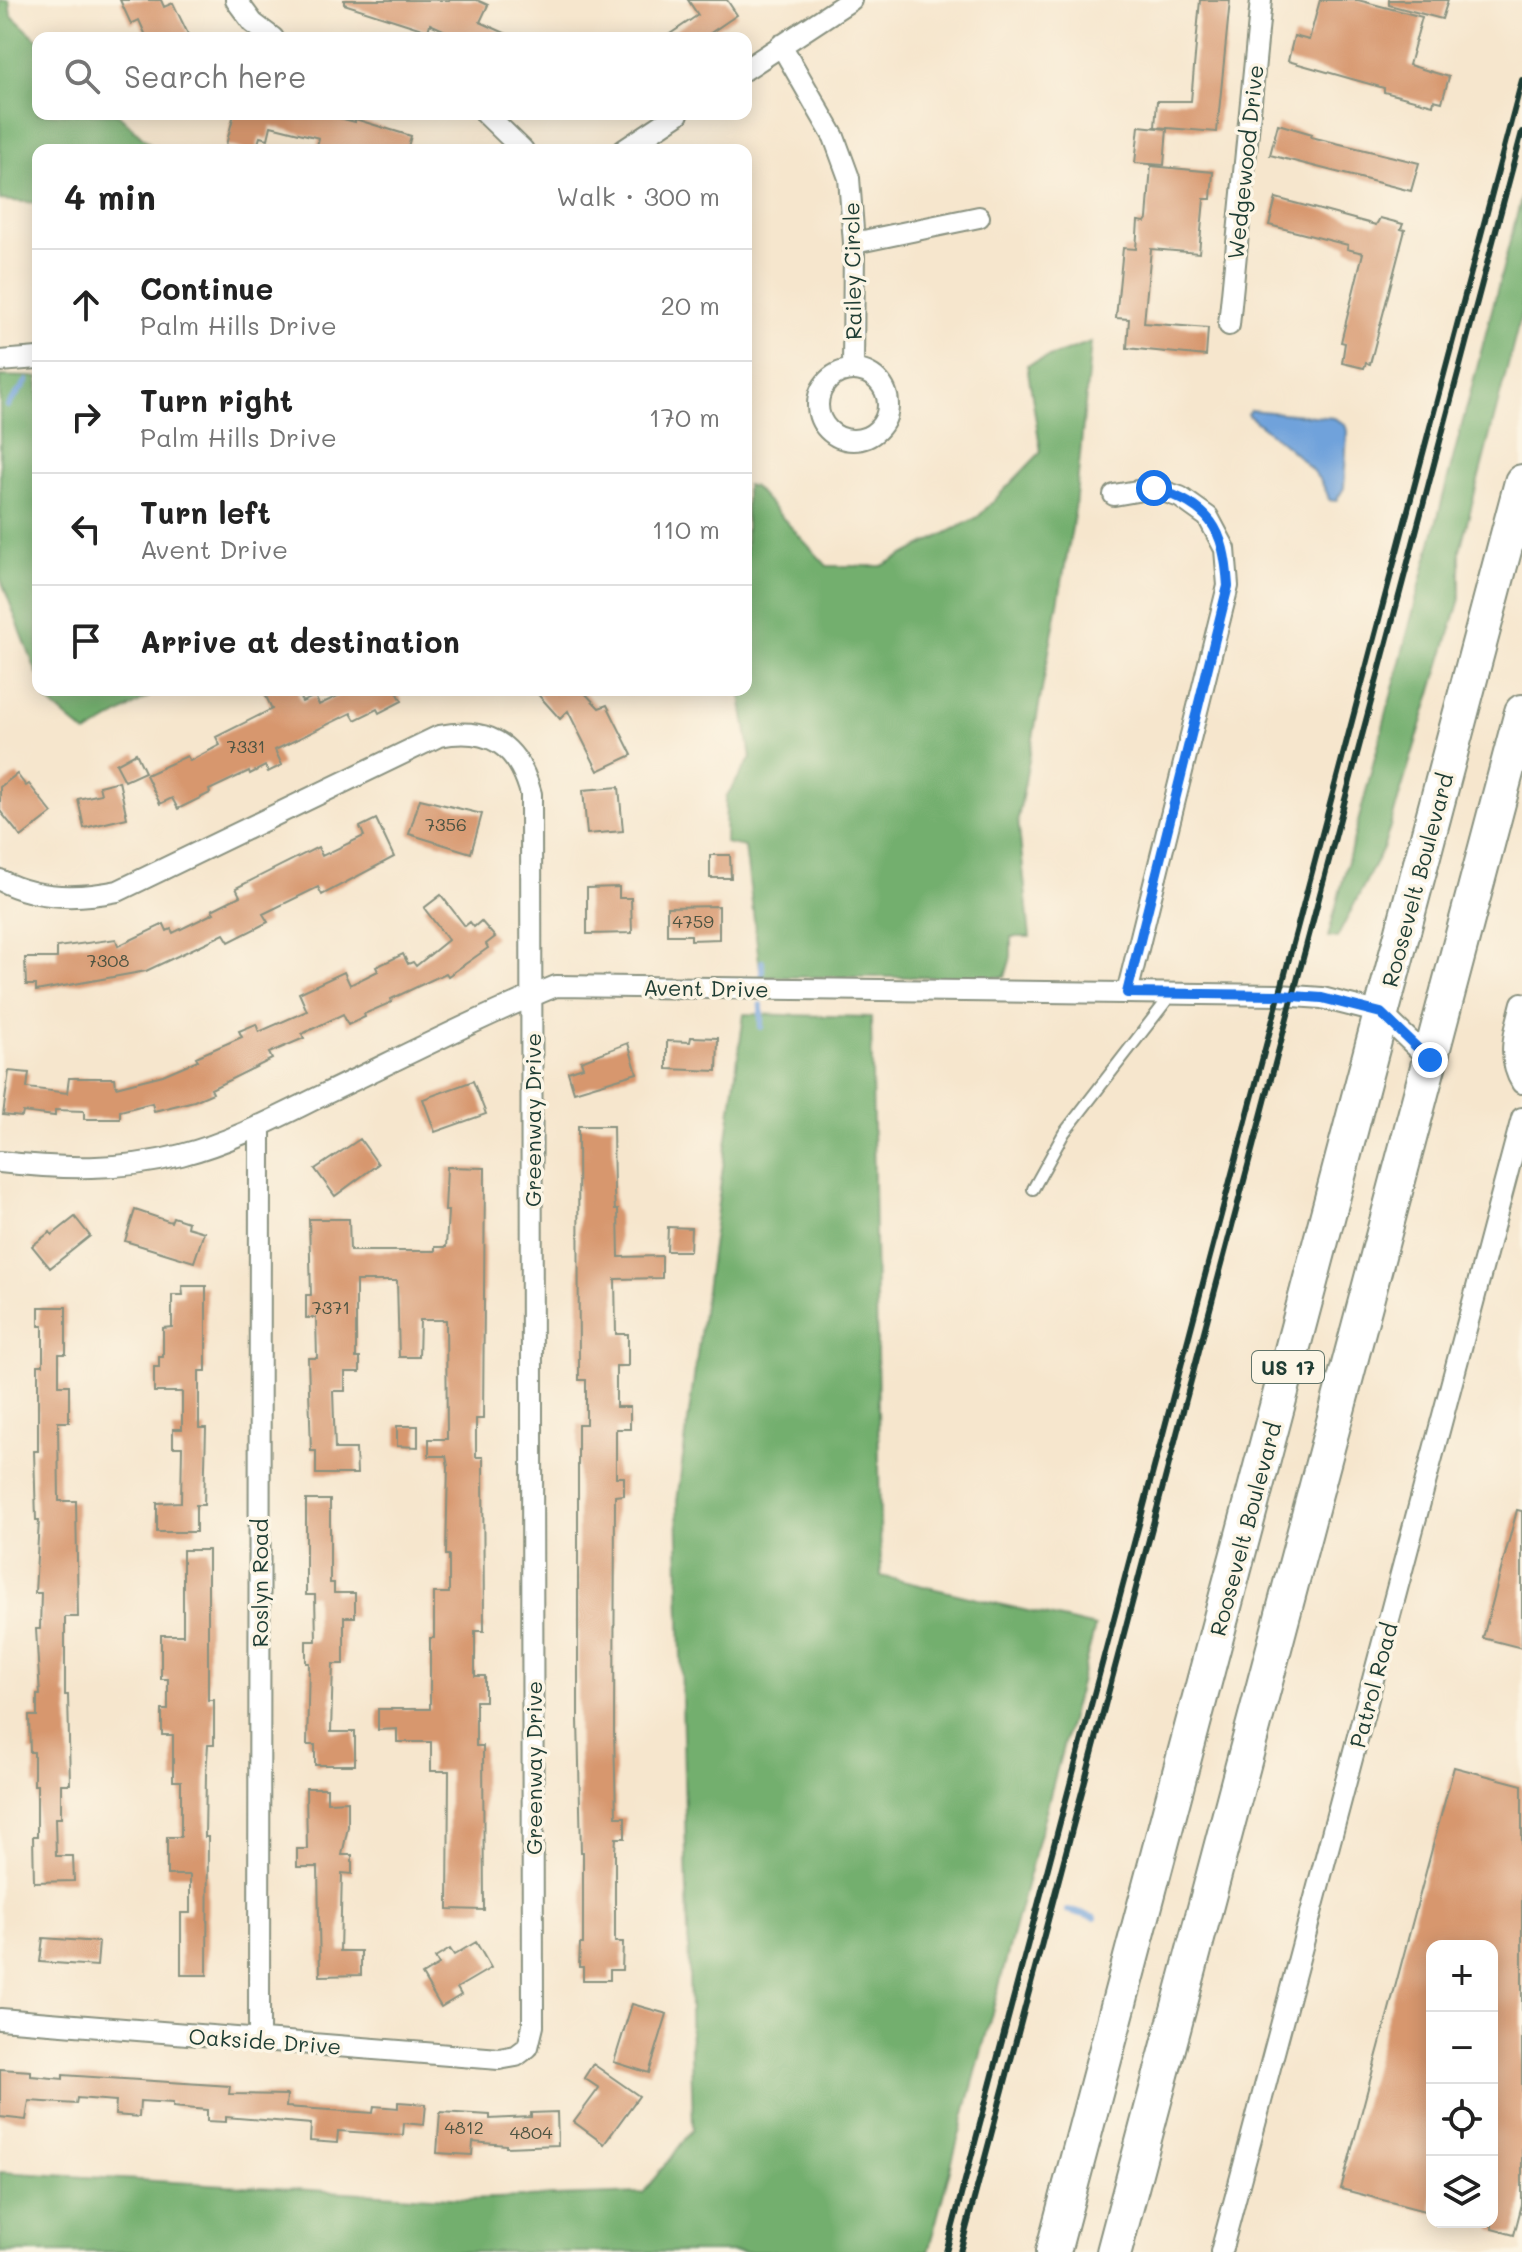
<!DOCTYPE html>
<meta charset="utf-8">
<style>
:root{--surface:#fff;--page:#f2f2f2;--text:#222;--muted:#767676;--line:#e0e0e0}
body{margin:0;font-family:Mali,sans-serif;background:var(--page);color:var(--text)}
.controls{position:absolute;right:24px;bottom:24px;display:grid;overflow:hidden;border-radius:16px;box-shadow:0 4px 20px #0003}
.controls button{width:72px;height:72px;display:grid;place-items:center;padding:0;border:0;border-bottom:2px solid var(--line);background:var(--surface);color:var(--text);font:40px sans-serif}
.stop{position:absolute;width:24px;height:24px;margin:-18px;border:6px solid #1a73e8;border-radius:50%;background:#fff}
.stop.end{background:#1a73e8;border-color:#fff;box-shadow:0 2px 8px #0008}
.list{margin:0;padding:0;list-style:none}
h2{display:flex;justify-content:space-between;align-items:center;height:104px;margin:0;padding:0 32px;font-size:34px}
h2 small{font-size:26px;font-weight:400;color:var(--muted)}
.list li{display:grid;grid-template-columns:52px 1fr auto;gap:24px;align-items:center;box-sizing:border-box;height:112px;padding:0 32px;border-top:2px solid var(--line)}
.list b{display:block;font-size:30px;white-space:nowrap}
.list p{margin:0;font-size:26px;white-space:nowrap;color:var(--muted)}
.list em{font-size:26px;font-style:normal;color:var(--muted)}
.icon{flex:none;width:44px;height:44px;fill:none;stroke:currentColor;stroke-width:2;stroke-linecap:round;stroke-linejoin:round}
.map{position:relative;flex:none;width:1522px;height:2252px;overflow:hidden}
.search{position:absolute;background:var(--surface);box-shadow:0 4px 20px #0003;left:32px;top:32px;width:720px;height:88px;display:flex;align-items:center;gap:20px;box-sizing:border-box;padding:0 28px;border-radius:16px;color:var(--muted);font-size:30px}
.panel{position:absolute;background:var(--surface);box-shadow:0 4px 20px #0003;left:32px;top:144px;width:720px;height:552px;border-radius:16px}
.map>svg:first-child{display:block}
.forest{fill:#73af6e;stroke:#497651;stroke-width:2}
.water{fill:#6fa2db;stroke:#477088;stroke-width:2}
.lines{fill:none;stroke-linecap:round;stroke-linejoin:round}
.stream{stroke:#6fa2db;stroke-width:6}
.building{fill:#d7976e}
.service-casing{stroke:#8a9280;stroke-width:14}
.minor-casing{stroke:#8a9280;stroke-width:24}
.trunk-casing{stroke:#8a9280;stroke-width:38}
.service{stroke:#fff;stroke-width:10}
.minor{stroke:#fff;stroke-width:20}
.trunk{stroke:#fff;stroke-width:34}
.rail{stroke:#1f3d34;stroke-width:6}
.route{stroke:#1a73e8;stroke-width:10}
.labels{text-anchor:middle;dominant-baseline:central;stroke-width:7;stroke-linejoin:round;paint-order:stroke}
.number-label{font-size:18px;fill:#4d5442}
.shield{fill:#fcf5e5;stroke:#617469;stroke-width:2}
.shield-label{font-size:20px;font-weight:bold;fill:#1f3d34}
.street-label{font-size:22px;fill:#1f3d34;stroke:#fcf5e5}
</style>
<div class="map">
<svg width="1522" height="2252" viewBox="0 0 1522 2252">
<rect width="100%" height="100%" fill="#fcf5e5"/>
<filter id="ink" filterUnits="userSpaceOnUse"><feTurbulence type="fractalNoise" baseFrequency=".0125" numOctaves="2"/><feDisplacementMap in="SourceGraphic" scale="16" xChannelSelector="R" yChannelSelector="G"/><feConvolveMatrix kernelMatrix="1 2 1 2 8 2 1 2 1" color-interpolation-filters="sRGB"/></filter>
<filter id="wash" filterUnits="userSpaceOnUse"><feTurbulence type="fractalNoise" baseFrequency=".006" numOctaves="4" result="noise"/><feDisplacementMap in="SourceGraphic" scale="32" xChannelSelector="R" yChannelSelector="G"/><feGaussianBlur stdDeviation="1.8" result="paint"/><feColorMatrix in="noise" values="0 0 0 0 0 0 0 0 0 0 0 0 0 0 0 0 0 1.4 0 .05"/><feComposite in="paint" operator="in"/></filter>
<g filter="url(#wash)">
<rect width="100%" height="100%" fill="#f6e6cd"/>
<!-- forest -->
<path class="forest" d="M0 0H9L11 15 38 40V114H118L156 150H38V203L0 200Z
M1522 195V311L1460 550V599L1384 846 1337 938 1328 937Z
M1091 342 1074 517 1018 819 1030 937H1011V957L1005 977H761L745 847 725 843 726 797 751 758 740 690H746V485L754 487 827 566H882L978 517 1041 452 1027 365Z
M0 376 38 377V676L0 577Z
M43 690H160L86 734 47 701Z
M744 1014 871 1017 881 1576 1095 1627 928 2252H0V2172L467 2199 643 2193 693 2129 677 1501Z"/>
<!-- water -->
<path class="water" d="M1250 410 1334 418 1345 424 1347 431 1344 488 1336 501 1329 500C1323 469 1271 435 1247 414Z"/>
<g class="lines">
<!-- stream -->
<path class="stream" d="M8 406 27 381
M762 962V974
M761 1005V1027
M1067 1910 1095 1918"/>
</g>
<g id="blocks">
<!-- building -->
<path class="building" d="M120 0H161L164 7 173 3 190 38H147L139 20 131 24Z
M344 0H477L488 5 480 22 516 38H461L430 24 428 31 344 4Z
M688 0H727L737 15 703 38H664L698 15Z
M1200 0H1230L1217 132 1155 127 1157 101H1191Z
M1320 0H1358L1422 17 1409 65 1449 77 1442 102 1434 100 1433 105 1384 92V88L1288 61 1294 36 1309 40Z
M1389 0H1448L1442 19 1389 5Z
M234 114H323L355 122V119L411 136 407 150H316L319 138 271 126 268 139 260 137 256 150H244L226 145Z
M1278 124 1312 134 1311 137 1419 163 1411 191 1270 155Z
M1139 126 1167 129 1164 165 1135 163Z
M1151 166 1213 172 1211 199H1204L1199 253 1151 249 1144 323 1208 328 1206 356 1127 348 1129 319 1116 318 1123 248 1136 249 1138 221 1145 222 1147 219Z
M1276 198 1376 225 1380 218 1403 224 1401 229 1405 230 1370 364 1366 363 1364 368 1342 363 1345 343 1341 342 1363 253 1347 249 1348 245 1269 225Z
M263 690H296L302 702 315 696 319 705 350 690H396L402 701 379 713 377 709 355 720 351 713 275 750 282 765 268 772 265 766 250 774 249 771 209 790 210 793 178 809 172 798 160 804 146 775 187 756 190 761 220 745 216 737 272 709Z
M534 690H582L599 708 607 705 632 755 598 771 568 711 560 719Z
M136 753 145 772 125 781 116 764Z
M17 774 26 786 29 784 52 813 21 837 0 811V787Z
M119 781 127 818 84 828 78 799 101 794 99 786Z
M619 787 623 831 587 834 583 790Z
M420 799 482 814 471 853 409 834Z
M376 819 394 857 322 895 318 887 263 914 268 922 229 942 224 934 146 971 36 991V985H26L25 958H57V947L116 939 118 946 164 924 167 931 171 929 173 933 214 913 212 910 240 896 236 888 318 847 322 856 364 836 360 827Z
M710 855H730L731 878H710Z
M619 887V898H631L632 933 587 934V888Z
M441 895 465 926 470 922 474 927 481 921 495 937 486 944 488 948 448 976 446 973 391 999 392 1002 364 1014 365 1017 348 1025 343 1014 302 1034 304 1038 269 1053 272 1059 211 1089 213 1093 194 1101 154 1111 152 1103 120 1111V1119H84V1111L55 1110V1116L23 1112 22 1117 3 1115 9 1071 29 1073 27 1088 67 1093 69 1078H115L116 1087 163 1075 198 1060 196 1057 242 1037 239 1031 256 1024 259 1032 307 1011 299 993 344 972 350 985 378 971 376 967 403 954 408 964 413 962 416 966 448 940 424 908Z
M719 906V939L691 940V935H667V907Z
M691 1037 718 1038 717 1071 667 1069V1041L690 1042Z
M628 1043 637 1073 574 1092 568 1072 583 1067 581 1061Z
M473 1081 486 1114 435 1132 423 1099Z
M578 1126H613L614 1193 615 1210H618L619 1257 662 1256V1278L615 1279 616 1334H628V1366H616V1407H630V1429H616V1477H624V1495L615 1496 614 1731 616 1817H625V1838H616L615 1851V1942H623L622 1970H610V1980H583V1967H579L580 1944H583V1852H581L578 1719V1424H586V1380H579Z
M360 1139 378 1164 335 1196 315 1169Z
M447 1167 485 1168 483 1419H476V1457H483L484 1631H475V1676H485V1701H476V1746H483L484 1910 448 1909 449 1771H431V1742H397V1729L378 1730V1709H430V1638H434V1593H449V1555H446L448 1466 446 1456H429V1439H447L446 1320H420L419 1357H399L397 1281H356V1358H360V1372H345V1391H333L335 1449H356L357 1474H316V1451H311L308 1358H317L316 1318H306V1295H311L309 1219H349L350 1251H435V1247H446L448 1211H445Z
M135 1210 171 1222 173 1217 188 1222 187 1227 204 1232 194 1262 125 1241Z
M75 1217 90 1236 50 1268 32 1246 50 1232 52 1235Z
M668 1227 691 1228 690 1251H667Z
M182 1286H206V1371H199V1428H206L204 1505H196V1532H157V1503L181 1502 182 1447H173V1429H182V1392H154V1367H159V1357H163V1328L172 1327V1295H183Z
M39 1307H66V1354H59V1385H69V1422H58L59 1501H76L78 1617H65V1695H68L70 1784H61V1818H55L56 1856H73L74 1881 34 1882 33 1836H37V1785H34V1752H30L29 1716H37V1695H40L36 1629H40L41 1593H35L39 1520H36L34 1451H38V1365H43V1326H39Z
M397 1426H418V1447L397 1446Z
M306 1500H330V1583H334V1593H355V1617H344V1664H333L331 1732H355V1765H315V1745H307L309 1663H306V1641H316L315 1595H306Z
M1517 1510 1522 1511V1648L1483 1638Z
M183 1550H208V1700H214V1745H208L206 1774 205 1837H208L207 1975H181V1913H190V1875H167V1837H181V1781H173V1735H162V1710H168V1679H161V1635H183Z
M1454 1767 1522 1785V2204L1514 2235 1492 2229V1946H1432V2213L1341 2189Z
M306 1788H327V1802L348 1801V1827L342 1855H352V1874L342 1873 340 1951H361V1975L320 1976 318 1867H297V1849H307Z
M43 1938 99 1942 97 1966 40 1962Z
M476 1942 491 1968 457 1988 461 1995 441 2007 422 1975 439 1965 435 1958 450 1949 454 1955Z
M632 2004 667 2014 649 2073 614 2062Z
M593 2064 639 2096 604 2144 574 2122 599 2088 584 2078Z
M0 2069 31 2071V2076L63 2079V2075L230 2086 229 2094 287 2095 286 2107 373 2113 374 2106 398 2108V2102L426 2104 424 2125 404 2123 403 2135 338 2131 337 2143 310 2141 311 2124 226 2117V2122L207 2121V2110L173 2107V2103L140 2101 139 2117 115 2115 116 2101 77 2098 76 2104 29 2101 26 2120 0 2117Z
M440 2112 490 2115V2119L531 2117V2113L557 2112 558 2145 506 2147V2145L473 2142 472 2155 437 2153Z"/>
</g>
</g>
<g filter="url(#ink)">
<use href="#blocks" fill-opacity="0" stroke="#8a9280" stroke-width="2"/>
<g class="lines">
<defs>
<path id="service" d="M1033 1189 1064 1133 1171 995"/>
<path id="minor" d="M236 0 253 23 273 38
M781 45 834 137 849 178 854 243 853 370
M746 69 851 0
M486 114 523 150
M624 150 678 114
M854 243 979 217
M1229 325 1261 0
M0 361 38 358
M818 405a35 35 0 1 1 70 0a35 35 0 1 1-70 0Z
M1114 495 1154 488 1180 497 1208 517 1225 549 1228 586 1127 993
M0 880C37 900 78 899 118 891L439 736C489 726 518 745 531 794L533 2026 528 2047 516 2056 499 2059 0 2019
M1522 1003C1515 1030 1506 1058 1522 1083
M0 1162C61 1169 121 1171 181 1155 232 1142 278 1117 325 1094 402 1057 478 1018 556 986L1279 995 1322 998 1381 1013 1430 1060
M259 2041 260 1125
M1221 2252 1522 1118"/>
<path id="trunk" d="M1053 2252 1522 482
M1114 2252 1522 712"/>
</defs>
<!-- service casing -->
<use href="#service" class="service-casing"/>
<!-- minor casing -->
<use href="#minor" class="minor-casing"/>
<!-- trunk casing -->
<use href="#trunk" class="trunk-casing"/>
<!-- service -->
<use href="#service" class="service"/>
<!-- minor -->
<use href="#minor" class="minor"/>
<!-- trunk -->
<use href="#trunk" class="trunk"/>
<!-- rail -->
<path class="rail" d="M946 2252 1522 80
M960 2252 1522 132"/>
</g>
</g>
<g class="lines" filter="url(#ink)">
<!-- route -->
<path class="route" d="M1154 488C1211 507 1224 527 1228 586L1127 993 1279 995 1322 998 1381 1013 1430 1060"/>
</g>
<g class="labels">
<!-- number labels -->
<g class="number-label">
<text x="246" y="746">7331</text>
<text x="446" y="824">7356</text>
<text x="693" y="921">4759</text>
<text x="108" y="960">7308</text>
<text x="331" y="1307">7371</text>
<text x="464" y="2127">4812</text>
<text x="531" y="2132">4804</text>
</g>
<!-- shield labels -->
<rect class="shield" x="1252" y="1351" width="72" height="32" rx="6"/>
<g class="shield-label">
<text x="1288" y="1367">US 17</text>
</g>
<!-- street labels -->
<g class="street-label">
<text transform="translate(1245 162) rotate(-84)">Wedgewood Drive</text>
<text transform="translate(852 271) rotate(-91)">Railey Circle</text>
<text transform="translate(1417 880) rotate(-75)">Roosevelt Boulevard</text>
<text transform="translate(706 988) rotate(1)">Avent Drive</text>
<text transform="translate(532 1120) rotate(-90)">Greenway Drive</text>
<text transform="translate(1245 1529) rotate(-75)">Roosevelt Boulevard</text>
<text transform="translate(259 1583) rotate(-90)">Roslyn Road</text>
<text transform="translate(1373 1685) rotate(-75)">Patrol Road</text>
<text transform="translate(533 1768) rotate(-90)">Greenway Drive</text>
<text transform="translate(265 2041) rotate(4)">Oakside Drive</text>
</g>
</g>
</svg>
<div class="controls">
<button>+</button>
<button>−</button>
<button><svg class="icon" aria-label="locate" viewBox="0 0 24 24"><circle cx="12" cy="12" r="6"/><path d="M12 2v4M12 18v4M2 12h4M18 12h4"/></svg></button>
<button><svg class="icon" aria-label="layers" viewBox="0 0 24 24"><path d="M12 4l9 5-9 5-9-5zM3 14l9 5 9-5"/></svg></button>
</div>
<div class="stop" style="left:1154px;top:488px"></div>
<div class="stop end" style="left:1430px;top:1060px"></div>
<div class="search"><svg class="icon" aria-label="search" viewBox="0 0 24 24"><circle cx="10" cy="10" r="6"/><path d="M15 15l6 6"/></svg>Search here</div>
<section class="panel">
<h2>4 min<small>Walk · 300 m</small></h2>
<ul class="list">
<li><svg class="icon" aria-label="ahead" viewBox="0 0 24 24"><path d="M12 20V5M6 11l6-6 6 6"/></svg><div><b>Continue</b><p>Palm Hills Drive</p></div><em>20 m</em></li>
<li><svg class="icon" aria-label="right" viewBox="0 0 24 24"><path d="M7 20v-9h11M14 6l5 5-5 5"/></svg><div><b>Turn right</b><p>Palm Hills Drive</p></div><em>170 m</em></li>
<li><svg class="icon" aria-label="left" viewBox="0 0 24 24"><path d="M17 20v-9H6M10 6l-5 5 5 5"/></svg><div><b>Turn left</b><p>Avent Drive</p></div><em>110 m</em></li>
<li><svg class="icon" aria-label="arrive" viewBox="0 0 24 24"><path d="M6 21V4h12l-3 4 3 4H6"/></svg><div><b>Arrive at destination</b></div></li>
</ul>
</section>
</div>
